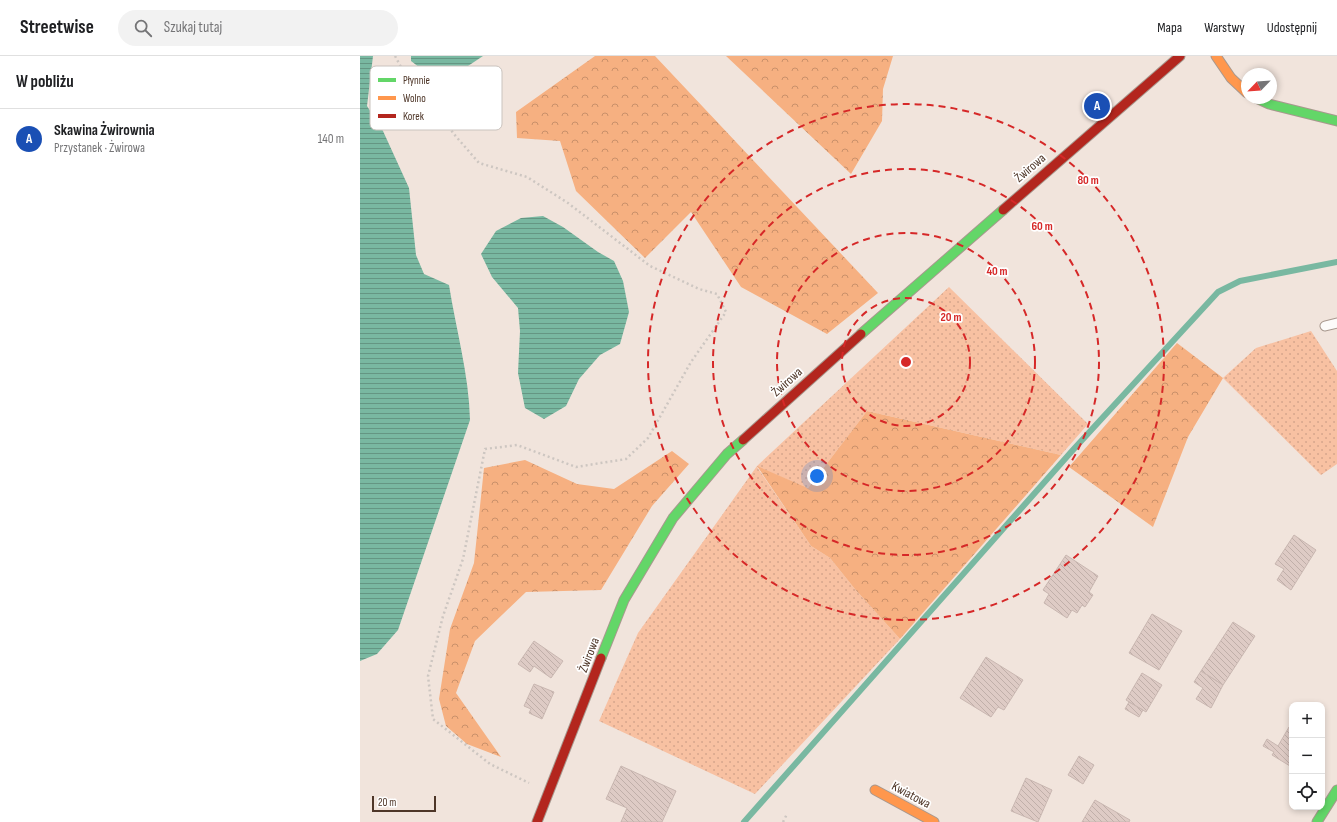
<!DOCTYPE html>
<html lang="pl">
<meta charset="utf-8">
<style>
:root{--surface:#fff;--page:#f2f2f2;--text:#202124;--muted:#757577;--line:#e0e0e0;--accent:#1a73e8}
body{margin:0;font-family:"Sofia Sans Condensed",sans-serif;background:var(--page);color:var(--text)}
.controls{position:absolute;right:12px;bottom:12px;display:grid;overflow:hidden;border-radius:8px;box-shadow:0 2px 6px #0003}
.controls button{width:36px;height:36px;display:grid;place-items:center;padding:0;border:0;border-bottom:1px solid var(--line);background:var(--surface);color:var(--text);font:20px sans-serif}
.compass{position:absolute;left:881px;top:12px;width:36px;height:36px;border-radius:50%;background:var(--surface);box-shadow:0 2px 6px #0003;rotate:245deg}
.scale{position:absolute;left:12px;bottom:10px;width:64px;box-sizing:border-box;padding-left:4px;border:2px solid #4e3628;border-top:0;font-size:11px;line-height:14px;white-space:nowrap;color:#4e3628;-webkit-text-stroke:3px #fff;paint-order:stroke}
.you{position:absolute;left:457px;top:420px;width:14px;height:14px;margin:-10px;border:3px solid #fff;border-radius:50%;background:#1a73e8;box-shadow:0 0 0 6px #1a73e833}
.badge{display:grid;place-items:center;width:26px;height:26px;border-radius:50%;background:var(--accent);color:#fff;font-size:13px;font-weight:700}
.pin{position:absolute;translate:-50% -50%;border:2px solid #fff;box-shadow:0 1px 4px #0006}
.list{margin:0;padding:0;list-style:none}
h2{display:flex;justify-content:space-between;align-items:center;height:52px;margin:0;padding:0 16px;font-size:17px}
h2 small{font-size:13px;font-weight:400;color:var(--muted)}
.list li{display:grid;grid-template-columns:26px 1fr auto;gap:12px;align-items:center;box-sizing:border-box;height:60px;padding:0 16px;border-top:1px solid var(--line)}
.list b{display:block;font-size:15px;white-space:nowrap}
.list p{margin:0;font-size:13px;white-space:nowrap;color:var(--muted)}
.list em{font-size:13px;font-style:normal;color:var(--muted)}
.icon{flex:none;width:22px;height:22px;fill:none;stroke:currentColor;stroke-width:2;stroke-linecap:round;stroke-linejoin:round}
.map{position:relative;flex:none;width:977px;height:766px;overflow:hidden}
header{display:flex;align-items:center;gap:24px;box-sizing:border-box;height:56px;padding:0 20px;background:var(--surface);border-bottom:1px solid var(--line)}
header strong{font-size:19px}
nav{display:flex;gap:22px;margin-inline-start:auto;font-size:14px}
.search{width:280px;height:36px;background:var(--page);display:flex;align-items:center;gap:10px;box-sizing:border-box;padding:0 14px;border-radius:22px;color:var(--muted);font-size:15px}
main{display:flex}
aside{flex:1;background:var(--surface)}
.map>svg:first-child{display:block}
.grass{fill:url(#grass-dots)}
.forest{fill:url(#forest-crowns)}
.water{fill:url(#water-rules)}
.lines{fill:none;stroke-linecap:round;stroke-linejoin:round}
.stream{stroke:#79b8a1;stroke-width:6}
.building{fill:url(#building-back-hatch);stroke:#c9b7b1}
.lane-casing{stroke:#a8988e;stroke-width:11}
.fast-casing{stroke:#a8988e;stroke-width:11}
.slow-casing{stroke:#a8988e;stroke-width:11}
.jam-casing{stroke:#a8988e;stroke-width:11}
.path{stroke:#cdc6c1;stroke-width:2.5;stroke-dasharray:2 3;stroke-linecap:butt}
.lane{stroke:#fdfbfa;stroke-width:9}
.fast{stroke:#63d668;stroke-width:9}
.slow{stroke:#ff974d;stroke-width:9}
.jam{stroke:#b3261e;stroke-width:9}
.ring{fill:none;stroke:#d62828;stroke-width:2;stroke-dasharray:7 5}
.labels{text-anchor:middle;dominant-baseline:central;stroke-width:3.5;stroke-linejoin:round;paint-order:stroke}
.street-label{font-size:13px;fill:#4e3628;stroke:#fff}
.key{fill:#fff;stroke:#cac3be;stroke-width:1}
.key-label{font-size:11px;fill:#4e3628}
.centre{fill:#d62828;stroke:#fff;stroke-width:2}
.ring-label{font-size:12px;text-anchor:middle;font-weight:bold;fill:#d62828;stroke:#fff;stroke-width:3.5;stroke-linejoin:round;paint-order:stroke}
</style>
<header>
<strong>Streetwise</strong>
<div class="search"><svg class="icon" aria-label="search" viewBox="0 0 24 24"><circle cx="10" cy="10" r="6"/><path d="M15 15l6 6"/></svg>Szukaj tutaj</div>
<nav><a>Mapa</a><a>Warstwy</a><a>Udostępnij</a></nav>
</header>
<main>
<aside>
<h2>W pobliżu<small></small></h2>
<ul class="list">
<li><span class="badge" style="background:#1a4fb4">A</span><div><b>Skawina Żwirownia</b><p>Przystanek · Żwirowa</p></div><em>140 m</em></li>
</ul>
</aside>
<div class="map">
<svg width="977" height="766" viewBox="0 0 977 766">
<defs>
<pattern id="grass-dots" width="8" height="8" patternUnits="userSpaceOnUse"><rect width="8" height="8" fill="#f8c1a2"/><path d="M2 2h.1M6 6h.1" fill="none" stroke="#d6a68c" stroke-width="1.8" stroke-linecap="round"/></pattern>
<pattern id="forest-crowns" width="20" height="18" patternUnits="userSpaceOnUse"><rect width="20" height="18" fill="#f6b081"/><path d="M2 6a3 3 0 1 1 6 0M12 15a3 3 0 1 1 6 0" fill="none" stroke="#c9906a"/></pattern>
<pattern id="water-rules" width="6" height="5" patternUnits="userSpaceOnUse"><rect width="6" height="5" fill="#79b8a1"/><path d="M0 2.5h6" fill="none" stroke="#659683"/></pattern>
<pattern id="building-back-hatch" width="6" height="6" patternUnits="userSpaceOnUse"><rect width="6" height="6" fill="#decbc5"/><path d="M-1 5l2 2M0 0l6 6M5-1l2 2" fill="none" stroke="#c0afa9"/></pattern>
</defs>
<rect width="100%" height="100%" fill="#f1e4dc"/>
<!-- grass -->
<path class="grass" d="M589 231 728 368 701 399 507 355 448 432 397 411 451 490 470 502 494 532 540 583 395 738 239 665 278 577 397 410Z
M951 275 977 315V408L961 419 863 322 896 292Z"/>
<!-- forest -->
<path class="forest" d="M235 0H295L518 237 467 278 381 231 331 156 285 202 216 135 200 85 157 82 156 56Z
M366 0H533L523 33 522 65 491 118Z
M817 287 863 322 828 381 793 471 709 411Z
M507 355 701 399 540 583 494 532 470 502 451 490 397 410 448 432Z
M312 395 329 408 292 450 241 534 166 536 115 585 96 637 141 701 107 688 86 670 79 643 90 573 114 507 124 412 165 404 217 428 254 433Z"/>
<!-- water -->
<path class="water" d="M0 0H13L7 50 23 75 49 132 56 199 64 218 89 229C96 274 109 318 110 364L38 574 17 598 0 605Z
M51 0H123L81 28 51 5Z
M183 160 203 171 238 196 254 205 263 225 269 256 260 288 240 299 219 323 206 350 184 363 165 352 158 317 160 275 158 252 132 221 121 198 136 175 161 162Z"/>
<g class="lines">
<!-- stream -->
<path class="stream" d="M384 766 712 395 858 236 880 225 977 206"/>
</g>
<!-- building -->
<path class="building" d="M934 479 956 494 931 534 917 524 924 513 915 508Z
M706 499 738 520 729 536 733 539 725 551 722 549 717 557 712 554 707 562 684 547 689 538 683 534Z
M792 558 822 575 799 614 769 597Z
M873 566 895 580 863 629 841 615Z
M174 585 203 605 191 622 174 610 170 616 158 608Z
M626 601 663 624 644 654 638 651 631 661 600 642Z
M841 615 863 629 851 652 836 643 843 632 834 626Z
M782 617 802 629 786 656 766 644Z
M174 628 194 636 182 663 169 657 171 653 164 650Z
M769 646 783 654 779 661 765 653Z
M929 671 932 673V708L930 710 912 699 914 696 903 690 907 683 918 690Z
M719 700 734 709 723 728 708 719Z
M261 710 316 735 302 766H261L267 752 246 743Z
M666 722 692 734 678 766 651 755Z
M735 744 770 764 769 766H722Z"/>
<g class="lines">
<defs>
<path id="lane" d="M965 270 977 267"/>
<path id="fast" d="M896 42 909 48 977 65
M501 278 643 154
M241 602 264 544 313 462 367 398 383 384
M957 766 977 734"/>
<path id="slow" d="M856 0 871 22 887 37
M515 734 574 766"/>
<path id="jam" d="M643 154 820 0
M383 384 501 278
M177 766 241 602"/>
</defs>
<!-- lane casing -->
<use href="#lane" class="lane-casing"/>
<!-- fast casing -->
<use href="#fast" class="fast-casing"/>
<!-- slow casing -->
<use href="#slow" class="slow-casing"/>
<!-- jam casing -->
<use href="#jam" class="jam-casing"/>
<!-- path -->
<path class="path" d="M35 0 46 20 74 44 93 77 119 107 167 121 208 147 290 210 339 233 357 238 366 256 331 306 288 382 266 403 216 411 157 389 125 393 103 503 83 560 68 620 73 663 130 708 169 727
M423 766 427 758"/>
<!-- lane -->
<use href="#lane" class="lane"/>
<!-- fast -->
<use href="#fast" class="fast"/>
<!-- slow -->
<use href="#slow" class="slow"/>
<!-- jam -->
<use href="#jam" class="jam"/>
</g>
<!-- distance rings -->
<g class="ring">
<circle cx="546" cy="306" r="64"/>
<circle cx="546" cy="306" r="129"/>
<circle cx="546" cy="306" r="193"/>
<circle cx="546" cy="306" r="258"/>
</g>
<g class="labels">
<!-- street labels -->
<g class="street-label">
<text transform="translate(670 112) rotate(-41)">Żwirowa</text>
<text transform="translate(427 326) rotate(-42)">Żwirowa</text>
<text transform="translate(229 599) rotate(-69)">Żwirowa</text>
<text transform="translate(551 739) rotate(28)">Kwiatowa</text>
</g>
</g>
<!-- legend -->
<rect x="10" y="10" width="132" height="64" rx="6" class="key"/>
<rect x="18" y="22" width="18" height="4" fill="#63d668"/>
<rect x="18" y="40" width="18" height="4" fill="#ff974d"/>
<rect x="18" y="58" width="18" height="4" fill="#b3261e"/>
<g class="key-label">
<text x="43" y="28">Płynnie</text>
<text x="43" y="46">Wolno</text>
<text x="43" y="64">Korek</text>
</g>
<circle cx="546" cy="306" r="6" class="centre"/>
<g class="ring-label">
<text x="728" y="128">80 m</text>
<text x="682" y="174">60 m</text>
<text x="637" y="219">40 m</text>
<text x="591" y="265">20 m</text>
</g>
</svg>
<div class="controls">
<button>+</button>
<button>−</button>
<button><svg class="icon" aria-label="locate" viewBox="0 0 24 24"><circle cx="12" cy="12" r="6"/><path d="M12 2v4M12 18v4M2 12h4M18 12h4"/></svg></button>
</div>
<svg class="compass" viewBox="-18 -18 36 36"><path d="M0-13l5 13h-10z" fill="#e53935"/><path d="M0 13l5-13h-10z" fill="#757577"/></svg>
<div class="scale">20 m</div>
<div class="you"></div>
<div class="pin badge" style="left:737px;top:50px;background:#1a4fb4">A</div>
</div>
</main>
